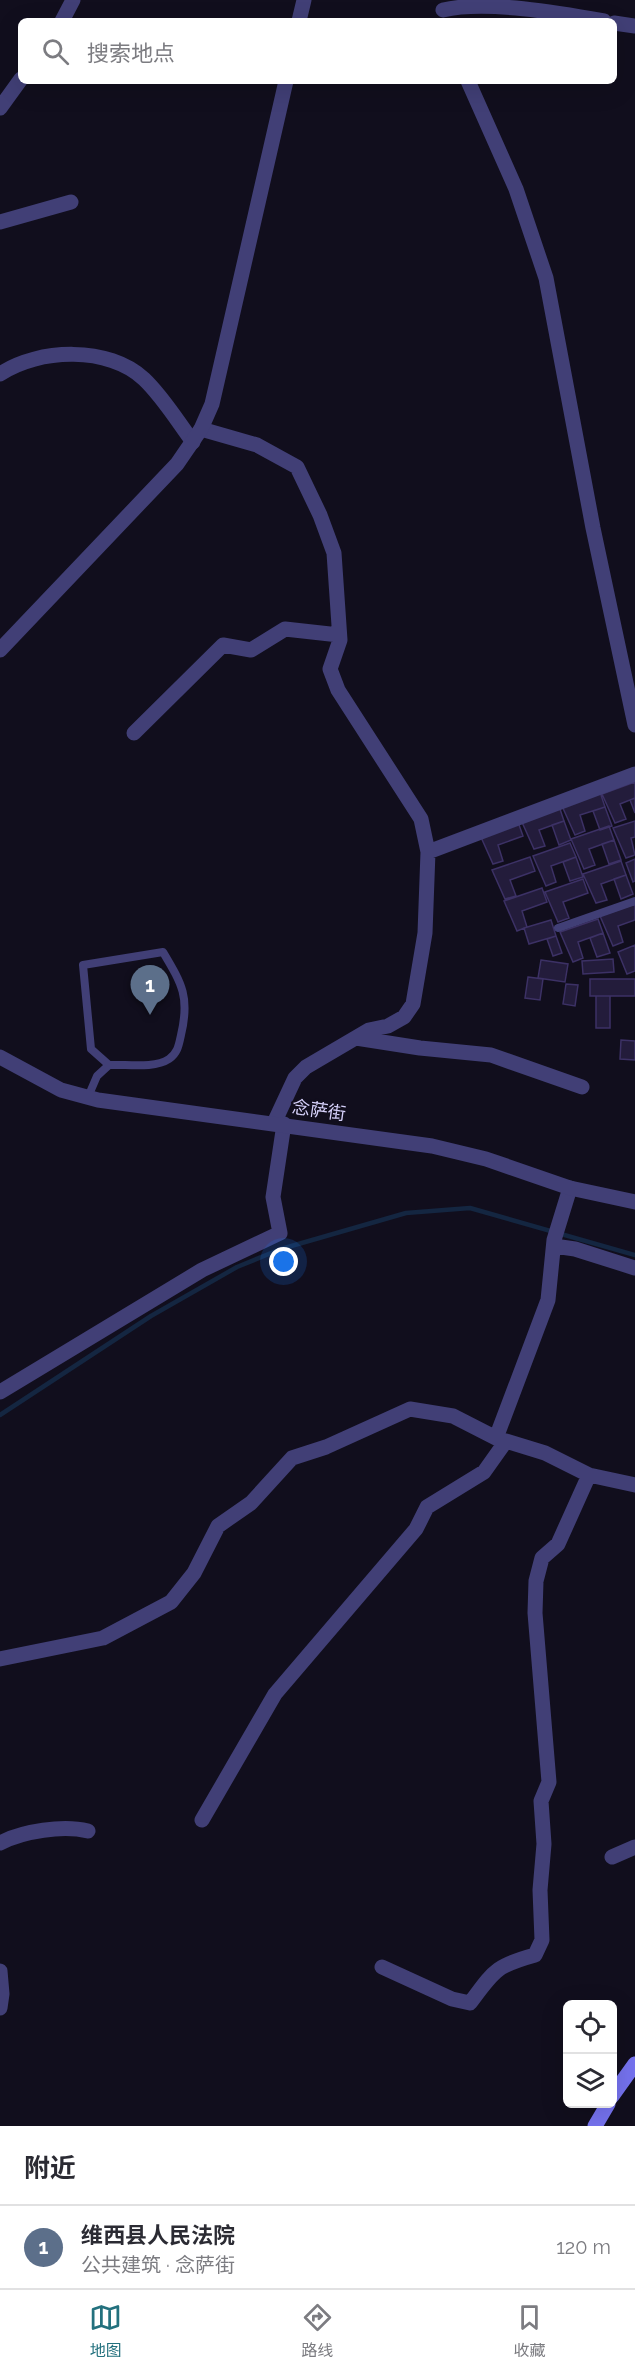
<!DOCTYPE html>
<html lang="zh">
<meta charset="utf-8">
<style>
:root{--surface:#fff;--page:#f2f2f3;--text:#2b2b33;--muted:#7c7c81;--line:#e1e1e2;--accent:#23717e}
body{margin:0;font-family:Raleway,"Noto Sans SC",sans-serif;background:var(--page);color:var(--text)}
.controls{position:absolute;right:18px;bottom:18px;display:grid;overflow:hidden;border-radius:9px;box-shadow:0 6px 24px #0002}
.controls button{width:54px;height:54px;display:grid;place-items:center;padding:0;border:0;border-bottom:2px solid var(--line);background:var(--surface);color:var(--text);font:30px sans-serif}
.you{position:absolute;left:284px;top:1262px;width:21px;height:21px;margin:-15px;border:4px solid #fff;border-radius:50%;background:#1a73e8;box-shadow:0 0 0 9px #1a73e833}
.badge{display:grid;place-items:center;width:39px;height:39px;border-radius:50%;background:var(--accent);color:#fff;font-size:20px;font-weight:700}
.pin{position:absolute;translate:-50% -50px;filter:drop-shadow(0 2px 3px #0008)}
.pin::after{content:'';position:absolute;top:32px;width:21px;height:18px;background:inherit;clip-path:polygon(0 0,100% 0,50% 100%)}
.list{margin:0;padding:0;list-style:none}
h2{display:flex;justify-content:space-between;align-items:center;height:78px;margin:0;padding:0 24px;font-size:26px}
h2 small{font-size:20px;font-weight:400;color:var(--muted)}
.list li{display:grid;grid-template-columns:39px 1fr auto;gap:18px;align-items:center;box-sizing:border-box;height:84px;padding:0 24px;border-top:2px solid var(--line)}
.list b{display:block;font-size:22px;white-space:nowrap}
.list p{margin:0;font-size:20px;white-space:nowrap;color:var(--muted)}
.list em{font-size:20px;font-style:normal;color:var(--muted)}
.icon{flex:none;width:33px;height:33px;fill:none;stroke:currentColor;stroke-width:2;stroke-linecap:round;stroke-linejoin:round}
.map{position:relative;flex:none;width:635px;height:2126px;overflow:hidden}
.search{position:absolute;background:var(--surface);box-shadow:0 6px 24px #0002;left:18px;right:18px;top:18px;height:66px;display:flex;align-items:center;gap:15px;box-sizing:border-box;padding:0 21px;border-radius:9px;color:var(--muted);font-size:22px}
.sheet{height:162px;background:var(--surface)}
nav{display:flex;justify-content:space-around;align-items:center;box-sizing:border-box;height:84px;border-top:2px solid var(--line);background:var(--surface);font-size:16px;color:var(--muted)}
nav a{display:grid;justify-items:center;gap:3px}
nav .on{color:var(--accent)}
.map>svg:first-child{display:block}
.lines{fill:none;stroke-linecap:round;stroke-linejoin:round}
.stream{stroke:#142641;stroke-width:4.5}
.building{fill:#231c3b;stroke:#3c3165;stroke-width:1.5}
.service{stroke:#413f76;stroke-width:8}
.minor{stroke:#413f76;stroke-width:15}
.tertiary{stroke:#413f76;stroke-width:15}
.secondary{stroke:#7572ee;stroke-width:15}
.labels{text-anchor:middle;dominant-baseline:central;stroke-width:4.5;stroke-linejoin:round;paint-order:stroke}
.street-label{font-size:18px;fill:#d5d0f9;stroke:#110e1d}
</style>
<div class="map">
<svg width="635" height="2126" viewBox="0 0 635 2126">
<rect width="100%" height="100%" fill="#110e1d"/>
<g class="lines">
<!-- stream -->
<path class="stream" d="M0 1415 151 1316 237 1267 281 1249 406 1213 470 1208 635 1255"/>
</g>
<!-- building -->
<path class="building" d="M635 782V798L620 804 626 819 615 823 602 794Z
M600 792 605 807 580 815 585 831 575 835 562 806Z
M635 798V813L630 800Z
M559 806 564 821 539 830 545 846 534 849 521 820Z
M605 807 612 826 600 830 593 811Z
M564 821 571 840 559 845 552 825Z
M635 821V837L631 838 635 855 626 858 613 828Z
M518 822 523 836 498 845 503 861 493 864 480 835Z
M609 826 614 840 589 849 595 865 584 869 571 839Z
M614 840 621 860 609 864 602 844Z
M570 843 576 857 551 866 556 882 546 886 533 856Z
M530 857 535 871 510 880 516 896 505 899 492 870Z
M576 857 583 877 570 881 563 862Z
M635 859V881L633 882 626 863Z
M621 861 626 875 601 884 607 900 596 903 583 874Z
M626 875 633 894 621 899 614 879Z
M583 879 588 893 563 902 569 918 558 922 545 892Z
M542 888 547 902 522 911 527 927 517 931 504 901Z
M635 904V920L618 926 623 942 613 946 600 916Z
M598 919 603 933 578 942 583 958 573 962 560 932Z
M551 920 556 936 529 944 524 928Z
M603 933 610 953 597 957 590 938Z
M556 936 562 953 553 956 547 939Z
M635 945V971L627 974 618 952Z
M613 959 614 972 583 974 582 961Z
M541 960 568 964 565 982 538 978Z
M528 977 543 979 540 1000 525 998Z
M590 979H635V996H590Z
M566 984 578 985 575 1006 563 1004Z
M596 996H610V1028H596Z
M621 1040 635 1041V1060L620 1059Z"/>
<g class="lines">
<!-- service -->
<path class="service" d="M558 928 635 901
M88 1097 97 1076 109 1065C126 1064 154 1069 169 1059 178 1053 179 1044 181 1035 190 997 182 984 163 952L83 965 91 1049 109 1065"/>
<!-- minor -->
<path class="minor" d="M443 10C486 0 560 13 604 21
M62 21 73 0
M614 23 635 26
M468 81 516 189 546 278 593 528 635 725
M0 108 21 79
M0 222 71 202
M0 374C39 348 109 346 144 379 163 397 178 422 193 442
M201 429 257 445 297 467 320 515 334 553 340 640 330 669 338 690 421 819 428 852 425 933 413 1004 404 1017 388 1026 369 1030 306 1067 295 1078 274 1123
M134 733 223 645 251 650 285 629 339 635
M428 852 635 774
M356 1038 420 1048 491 1055 582 1087
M554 1246 575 1249 635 1268
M0 1392 202 1270 280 1233 273 1197 284 1124
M496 1438 548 1300 554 1240 570 1188
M0 1659 103 1638 171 1602 194 1573 218 1526 251 1503 292 1458 326 1447 410 1409 453 1416 496 1438 545 1453 589 1475 635 1485
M202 1820 275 1694 416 1529 427 1507 484 1472 506 1441
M0 1843C23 1831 63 1825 88 1831
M612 1857 635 1847
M382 1967 452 1999 470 2003C494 1971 495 1966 535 1955L542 1940 540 1890 544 1844 541 1801 549 1782 535 1613 536 1581 542 1558 558 1544 589 1475
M0 1971 2 1994 0 2008"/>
<!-- tertiary -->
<path class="tertiary" d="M299 21 304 0
M0 650 177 464 201 429 212 404 286 81
M0 1057 61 1090 98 1100 432 1146 486 1159 570 1188 635 1202"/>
<!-- secondary -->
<path class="secondary" d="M612 2096 635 2064
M595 2126 608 2104"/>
</g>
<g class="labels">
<!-- street labels -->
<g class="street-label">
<text transform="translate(319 1110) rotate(8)">念萨街</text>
</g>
</g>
</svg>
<div class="controls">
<button><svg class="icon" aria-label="locate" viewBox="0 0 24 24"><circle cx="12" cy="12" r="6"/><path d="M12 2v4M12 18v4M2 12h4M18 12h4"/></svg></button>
<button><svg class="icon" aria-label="layers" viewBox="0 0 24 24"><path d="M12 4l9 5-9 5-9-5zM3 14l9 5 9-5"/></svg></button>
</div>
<div class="you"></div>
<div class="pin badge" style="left:150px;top:1015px;background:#5c6f8a">1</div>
<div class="search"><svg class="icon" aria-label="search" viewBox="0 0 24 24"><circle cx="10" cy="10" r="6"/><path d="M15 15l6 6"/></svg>搜索地点</div>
</div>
<section class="sheet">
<h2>附近<small></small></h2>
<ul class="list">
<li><span class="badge" style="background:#5c6f8a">1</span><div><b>维西县人民法院</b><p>公共建筑 · 念萨街</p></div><em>120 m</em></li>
</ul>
</section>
<nav>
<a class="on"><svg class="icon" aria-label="map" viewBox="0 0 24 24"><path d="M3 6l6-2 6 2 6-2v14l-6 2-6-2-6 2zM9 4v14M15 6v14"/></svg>地图</a>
<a><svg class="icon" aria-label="directions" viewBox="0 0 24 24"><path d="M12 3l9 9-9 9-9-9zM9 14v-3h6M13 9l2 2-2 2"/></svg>路线</a>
<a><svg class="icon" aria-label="saved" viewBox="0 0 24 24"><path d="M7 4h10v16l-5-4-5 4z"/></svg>收藏</a>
</nav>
